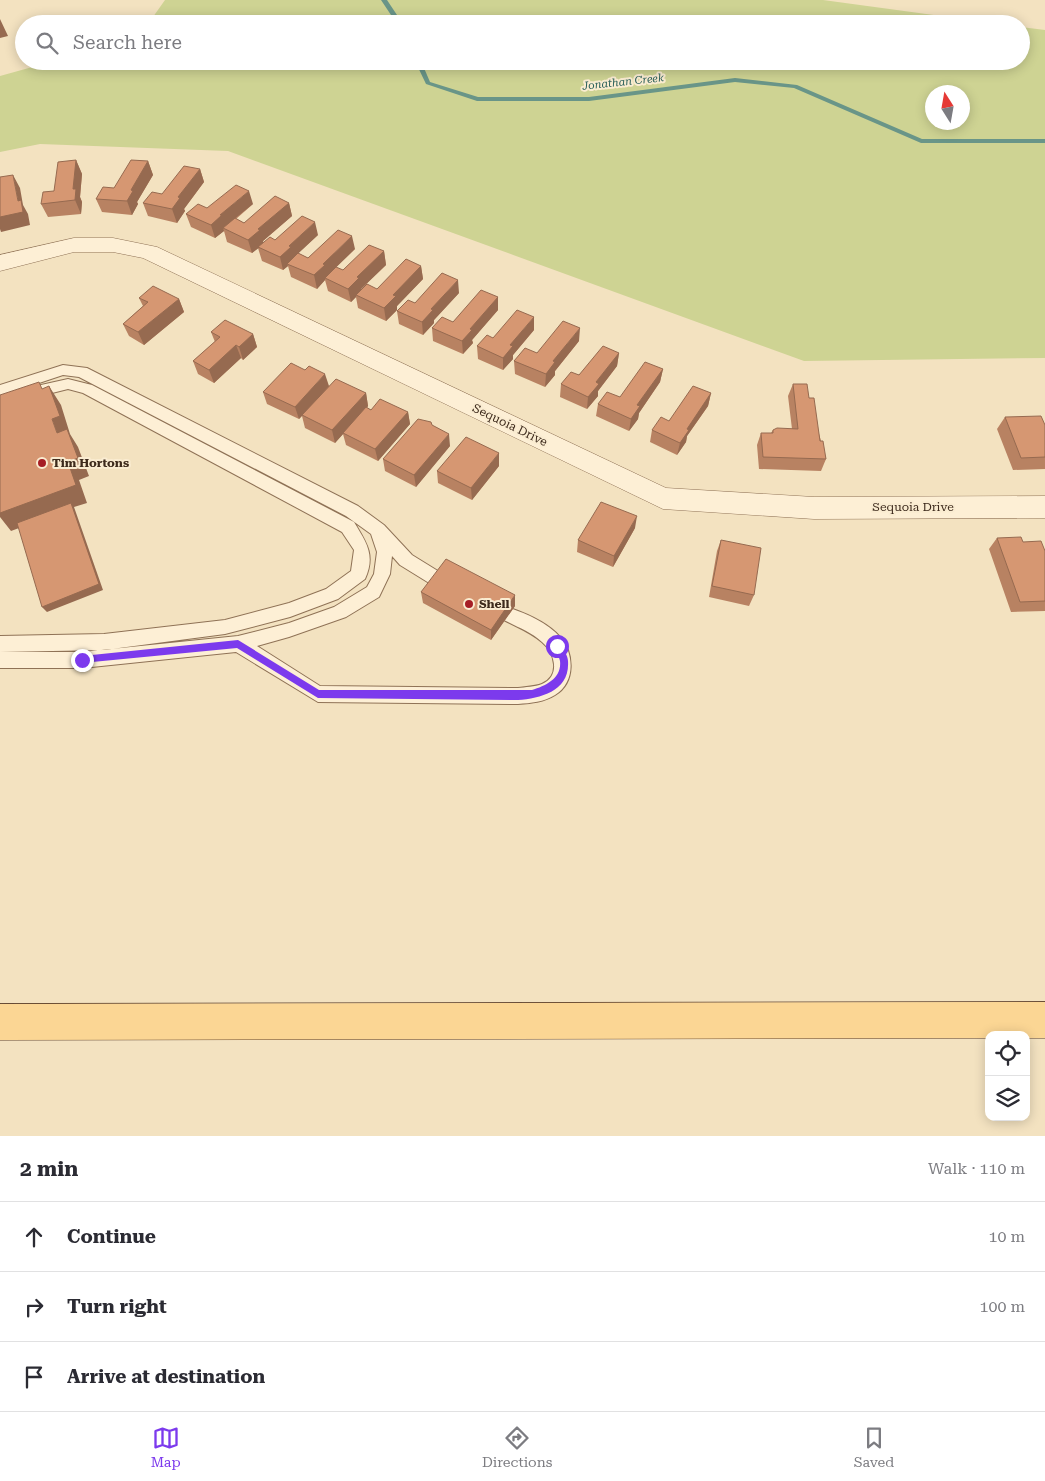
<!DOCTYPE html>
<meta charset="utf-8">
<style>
:root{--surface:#fff;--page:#f7f7f7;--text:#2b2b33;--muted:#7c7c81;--line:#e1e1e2;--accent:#7c3aed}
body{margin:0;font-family:"Roboto Serif",serif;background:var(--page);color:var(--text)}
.controls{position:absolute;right:15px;bottom:15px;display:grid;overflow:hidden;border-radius:10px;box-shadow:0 2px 12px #0003}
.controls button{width:45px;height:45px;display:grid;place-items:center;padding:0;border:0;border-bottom:1px solid var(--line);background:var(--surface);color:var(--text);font:25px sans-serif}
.compass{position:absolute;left:925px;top:85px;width:45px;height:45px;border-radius:50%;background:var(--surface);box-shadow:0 2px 12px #0003;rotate:349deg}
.stop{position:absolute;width:15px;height:15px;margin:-11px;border:4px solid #7c3aed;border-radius:50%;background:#fff}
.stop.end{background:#7c3aed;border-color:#fff;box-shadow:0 1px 5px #0008}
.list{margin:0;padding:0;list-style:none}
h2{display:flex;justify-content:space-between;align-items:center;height:65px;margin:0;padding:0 20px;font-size:21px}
h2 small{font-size:16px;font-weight:400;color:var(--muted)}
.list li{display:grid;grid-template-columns:32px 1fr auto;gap:15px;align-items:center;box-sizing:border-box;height:70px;padding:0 20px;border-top:1px solid var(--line)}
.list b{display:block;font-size:19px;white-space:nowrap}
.list em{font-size:16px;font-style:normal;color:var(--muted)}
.icon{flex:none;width:28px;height:28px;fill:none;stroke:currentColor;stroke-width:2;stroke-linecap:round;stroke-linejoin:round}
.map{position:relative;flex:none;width:1045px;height:1136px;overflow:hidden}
.search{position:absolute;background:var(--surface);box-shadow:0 2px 12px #0003;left:15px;right:15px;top:15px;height:55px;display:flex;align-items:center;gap:12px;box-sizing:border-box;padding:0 18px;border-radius:28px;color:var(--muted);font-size:19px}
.sheet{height:275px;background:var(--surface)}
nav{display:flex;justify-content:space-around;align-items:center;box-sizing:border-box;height:70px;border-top:1px solid var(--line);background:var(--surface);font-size:14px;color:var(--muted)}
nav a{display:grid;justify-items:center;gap:2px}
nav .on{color:var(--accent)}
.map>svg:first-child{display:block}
.green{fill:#ced393;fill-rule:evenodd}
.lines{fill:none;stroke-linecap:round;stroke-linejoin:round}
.stream{fill:#699588;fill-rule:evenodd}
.lane-casing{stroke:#8f7256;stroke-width:2}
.street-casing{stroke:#8f7256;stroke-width:1}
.primary-casing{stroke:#5c3f2a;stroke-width:1}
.lane{fill:#fdefd5;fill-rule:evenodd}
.street{fill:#fdefd5;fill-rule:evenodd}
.primary{fill:#fbd694;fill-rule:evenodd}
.wall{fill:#b88262}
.shaded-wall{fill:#966a50}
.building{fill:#d69772;stroke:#966a50}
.route{fill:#7c3aed}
.poi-dot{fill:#a61e25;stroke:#faecd1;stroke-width:2}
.labels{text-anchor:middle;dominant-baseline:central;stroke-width:4;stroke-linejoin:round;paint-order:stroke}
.far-water-label{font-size:11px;font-style:italic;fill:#295f59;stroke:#faecd1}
.street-label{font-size:12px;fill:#3d2a1c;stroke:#faecd1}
.poi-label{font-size:12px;font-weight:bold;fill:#3d2a1c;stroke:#faecd1;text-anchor:start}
</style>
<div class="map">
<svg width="1045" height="1136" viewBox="0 0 1045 1136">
<rect width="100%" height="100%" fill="#f3e2c0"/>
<!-- green -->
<path class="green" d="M165 0H823L1000 24H148Z
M1021 27 1045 30V358L804 361 228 151 40 144 0 152V76L54 61H1021ZM932 92H962V122H932Z"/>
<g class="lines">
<!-- stream -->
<path class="stream" d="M381 0H387L403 24H397Z
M415 61H421L430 82 478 97H589L735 78 797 85 922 139H1045V143H921L794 88 735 82 589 101H477L426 84Z"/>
<defs>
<path id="lane" d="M63 365 87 368 358 506 384 525 412 555 446 576 448 581 446 586 440 588 434 586 400 565 392 556 390 574 379 597 346 617 289 637 257 646 320 686 518 688C525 687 535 687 542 684 561 676 555 653 542 642 531 632 517 627 504 620L502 615 504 610 510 608C527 614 548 623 560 637 574 653 576 682 555 695 544 702 531 703 518 704L318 702 236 652 82 668H0V652H82L238 636 289 623 334 607 367 587 374 574 377 552 371 534 346 516 79 377 63 375 0 396V385Z
M68 379 92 385 354 522C366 542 376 555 365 579L338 599 290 617 225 634 104 650 0 652V636L104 634 225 620 289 603 326 589 351 571 354 550 342 532 83 393 68 389 48 394 0 412V400L41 385Z"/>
<path id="street" d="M74 238H113L157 247 666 488 814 497 1045 496V518L814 519 663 509 143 258 113 252H74L0 271V255Z"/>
<path id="primary" d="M1045 1002V1038H1026V1035H989V1038L0 1040V1004Z"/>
</defs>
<!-- lane casing -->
<use href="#lane" class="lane-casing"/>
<!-- street casing -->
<use href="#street" class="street-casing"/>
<!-- primary casing -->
<use href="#primary" class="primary-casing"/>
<!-- lane -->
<use href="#lane" class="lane"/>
<!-- street -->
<use href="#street" class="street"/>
<!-- primary -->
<use href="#primary" class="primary"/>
</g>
<!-- wall -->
<path class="wall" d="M76 160 82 174 80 197 82 202 81 214 48 217 41 204 54 191Z
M148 161 153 175 137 202 138 204 132 215 102 212 96 199 114 188Z
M200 169 204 182 184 209 185 211 177 223 148 216 143 203 162 194Z
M289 203 292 216 263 241V243L275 240 318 235 298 253 308 258 355 249 327 276 343 270 384 251 386 265 361 289V290L377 289 421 266 423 279 397 306V310L386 321 358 308 356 297 351 302 328 291 325 280 317 289 291 277 288 266 283 270 262 261 258 248 252 253 227 242 224 231 215 238 191 227 186 214 207 208 253 204 236 219 244 223Z
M459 293 434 320V323L423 335 399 324 397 311 415 303Z
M498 297V310L472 340 473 343 463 354 433 341 432 328 453 322Z
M139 298 179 299 184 312 144 345 129 336 123 324 143 306Z
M534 330 513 355V359L503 370 478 359 477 346 493 338Z
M211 332 253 334 257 347 243 360 241 358 214 383 198 374 193 361 215 342Z
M579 341 555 371V375L545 387 515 374 514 361Z
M619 353 617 366 598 391V396L587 409 560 397 561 384Z
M663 369 660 382 639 413 638 419 629 431 596 416 598 404 620 397Z
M793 384 809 398 826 459 821 471 759 469 757 445 761 433H771L773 430 792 429 788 396Z
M329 386 366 393 368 406 367 408 371 410 408 412 410 424 378 461 346 445 343 434 335 443 305 428 302 416 299 419 267 404 263 392Z
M711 393 708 406 687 436 686 442 677 455 650 442 652 430 669 421Z
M1005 417 1045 425V469L1013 470 997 429Z
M450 446 416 487 385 471 383 459Z
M499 466 472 500 438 483 437 471Z
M635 528 613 567 577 552 578 540Z
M997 538 1023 542 1045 551V611L1011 612 989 549Z
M721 540 754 595 749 606 709 597 717 551Z
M421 592 515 606 491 640 423 603Z"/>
<!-- shaded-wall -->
<path class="shaded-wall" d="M0 19 8 36 0 38Z
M76 160 82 174 80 197 82 202 81 214 75 200 73 189Z
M148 161 153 175 137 202 138 204 132 215 127 201 131 190Z
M200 169 204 182 184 209 185 211 177 223 172 209 178 197Z
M13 175 20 188 23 205 28 214 30 225 1 232 0 229V217L18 201Z
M249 191 253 204 223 228 224 231 215 238 211 225 220 215Z
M289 203 292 216 263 241 264 244 252 253 248 240 258 229Z
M315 222 318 235 287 264 288 266 283 270 280 257 289 246Z
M352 236 355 249 325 278V280L317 289 314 275 323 264Z
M384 251 386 265 361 289 362 291 356 295V297L351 302 348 289 357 277Z
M421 266 423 279 397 306V310L386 321 384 308 393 295Z
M458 280 459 293 434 320V323L423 335 422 322 431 309Z
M498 297V310L472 340 473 343 463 354 462 341 470 329Z
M179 299 184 312 144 345 138 332Z
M534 317V330L513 355V359L503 370V358L510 345Z
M580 328 579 341 555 371V375L545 387 546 374 553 361Z
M253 334 257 347 243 360 239 347Z
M236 345 241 358 214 383 209 370Z
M619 353 617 366 598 391V396L587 409 588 397 596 382Z
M663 369 660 382 639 413 638 419 629 431 631 419 637 405Z
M325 374 329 386 299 419 295 407Z
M49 386 61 405 70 434 78 447 89 476 79 480 87 503 74 507 103 590 47 612 42 607 73 508 11 531 0 517V506L57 433 52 419Z
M366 393 368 406 335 443 332 430Z
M711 393 708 406 687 436 686 442 677 455 680 443 687 429Z
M408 412 410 424 378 461 375 449Z
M449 434 450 446 416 487 414 475Z
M499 453V466L472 500 471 488Z
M637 516 635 528 613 567 614 556Z
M515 595V606L491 640V630Z"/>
<!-- building -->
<path class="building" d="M76 160 73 189H76L75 200 41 204 43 192 54 191 58 162Z
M131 160 148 161 131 190 133 191 127 201 96 199 103 187 114 188Z
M184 166 200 169 178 197 180 198 172 209 143 203 152 192 162 194Z
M13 175 18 201 21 200 23 212 0 217V177Z
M236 185 249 191 220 215H222L211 225 186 214 198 204 207 208Z
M275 196 289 203 258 229 260 230 248 240 223 228 235 218 244 223Z
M302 216 315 222 289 246 291 247 280 257 258 247 270 237 275 240Z
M338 230 352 236 323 264 325 265 314 275 287 264 298 253 308 258Z
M369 245 384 251 357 277 359 278 348 289 325 278 336 267 343 270Z
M406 259 421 266 393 295 396 296 384 308 356 295 367 284 377 289Z
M442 273 458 280 431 309 433 310 422 322 397 311 408 300 415 303Z
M153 286 179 299 138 332 123 324 148 302 139 298Z
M481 290 498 297 470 329 472 330 462 341 432 328 442 317 453 322Z
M517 310 534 317 510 345 513 346 503 358 477 346 487 335 493 338Z
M225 320 253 334 239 347 236 345 209 370 193 361 220 337 211 332Z
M563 321 580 328 553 361 555 362 546 374 514 361 525 348 537 353Z
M603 346 619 353 596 382 599 384 588 397 561 384 571 372 579 375Z
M645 362 663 369 637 405 640 406 631 419 598 404 607 392 620 397Z
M291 363 305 370 309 366 325 374 295 407 263 392Z
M336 379 366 393 332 430 302 415Z
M39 382 42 389 49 386 60 416 52 419 57 433 67 429 78 458 68 462 76 485 0 513V395Z
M793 384H807L809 398H814L820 441H823L826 459 763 457 761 433H773V430L777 428 798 429Z
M693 386 711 393 687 429 689 430 680 443 652 430 661 417 669 421Z
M380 399 408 412 375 449 343 433 366 407 371 410Z
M1041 416 1045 425V457L1021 458 1005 417Z
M418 419 431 422 432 425 449 434 414 475 383 459Z
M466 437 499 453 471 488 437 471Z
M601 502 637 516 614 556 578 540Z
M71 503 99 584 42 607 17 523Z
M1021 537 1023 542 1041 541 1045 551V601L1020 602 997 538Z
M721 540 761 548 754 595 712 586Z
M446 559 515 595 491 630 421 592Z"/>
<!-- route -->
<path class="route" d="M238 640 319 690H532C546 686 562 678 560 661 559 656 555 650 553 646L554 643H560C563 648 568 656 568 661 570 691 541 698 518 700L318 698 237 648 82 663 78 660 82 656Z"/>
<!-- markers -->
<g class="poi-dot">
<circle cx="42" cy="463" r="5"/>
<circle cx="469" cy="604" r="5"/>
</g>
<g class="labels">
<!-- far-water labels -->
<g class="far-water-label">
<text transform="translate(623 82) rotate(-6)">Jonathan Creek</text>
</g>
<!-- street labels -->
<g class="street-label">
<text transform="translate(510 425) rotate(26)">Sequoia Drive</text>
<text x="913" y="507">Sequoia Drive</text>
</g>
<!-- poi labels -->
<g class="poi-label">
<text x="52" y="463">Tim Hortons</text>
<text x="479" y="604">Shell</text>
</g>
</g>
</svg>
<div class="controls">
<button><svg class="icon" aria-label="locate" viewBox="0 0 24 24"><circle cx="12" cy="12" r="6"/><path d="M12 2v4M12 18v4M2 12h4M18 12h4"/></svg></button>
<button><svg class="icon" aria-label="layers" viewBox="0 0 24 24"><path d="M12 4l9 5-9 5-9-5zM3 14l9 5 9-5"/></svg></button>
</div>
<svg class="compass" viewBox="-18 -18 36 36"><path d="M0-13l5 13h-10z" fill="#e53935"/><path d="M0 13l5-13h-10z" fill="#7c7c81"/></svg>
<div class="stop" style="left:557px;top:646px"></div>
<div class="stop end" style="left:82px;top:660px"></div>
<div class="search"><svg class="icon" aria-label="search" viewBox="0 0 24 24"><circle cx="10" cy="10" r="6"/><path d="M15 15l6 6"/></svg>Search here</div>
</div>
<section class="sheet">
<h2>2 min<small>Walk · 110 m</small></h2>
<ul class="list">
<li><svg class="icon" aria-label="ahead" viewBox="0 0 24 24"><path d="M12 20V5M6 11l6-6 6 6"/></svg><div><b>Continue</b></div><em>10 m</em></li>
<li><svg class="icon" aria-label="right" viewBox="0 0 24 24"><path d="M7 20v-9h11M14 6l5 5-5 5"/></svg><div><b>Turn right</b></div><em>100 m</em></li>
<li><svg class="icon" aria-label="arrive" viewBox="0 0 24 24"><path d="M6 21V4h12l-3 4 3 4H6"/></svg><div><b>Arrive at destination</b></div></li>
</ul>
</section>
<nav>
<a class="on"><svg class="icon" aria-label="map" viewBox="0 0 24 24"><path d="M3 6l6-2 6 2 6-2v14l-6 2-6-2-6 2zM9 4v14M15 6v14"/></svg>Map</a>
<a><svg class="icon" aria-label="directions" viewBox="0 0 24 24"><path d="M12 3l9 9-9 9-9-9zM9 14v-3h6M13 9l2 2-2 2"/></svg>Directions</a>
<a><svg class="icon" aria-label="saved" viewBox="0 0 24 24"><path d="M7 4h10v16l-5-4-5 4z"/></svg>Saved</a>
</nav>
